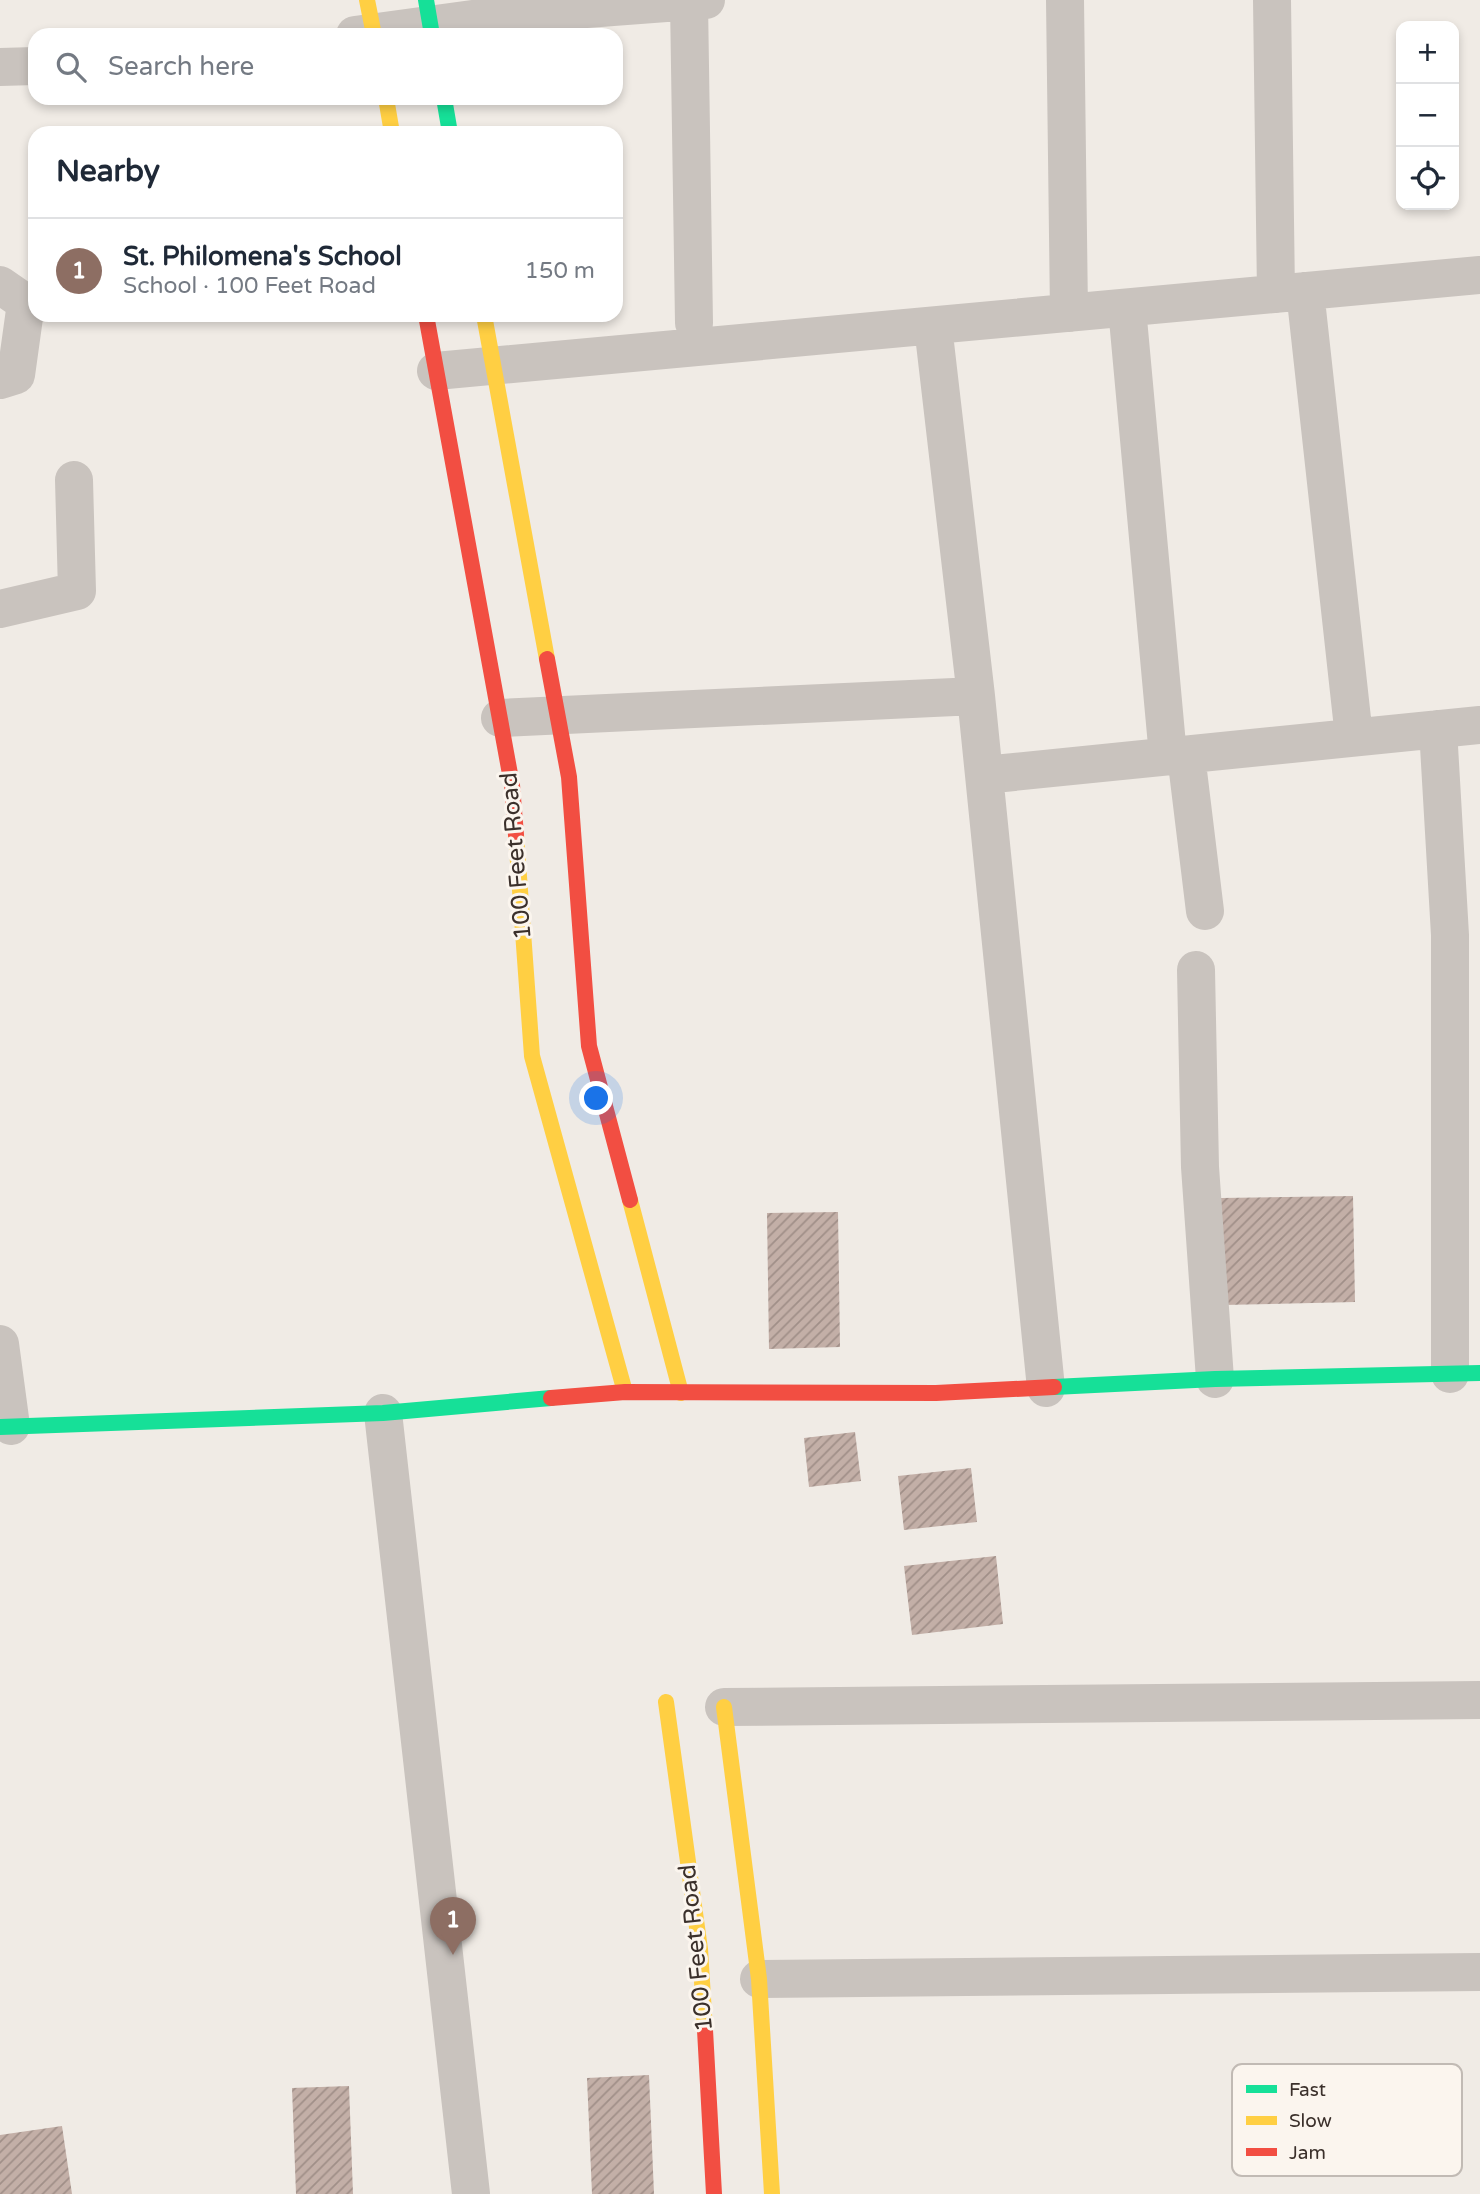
<!DOCTYPE html>
<meta charset="utf-8">
<style>
:root{--surface:#fff;--page:#f6f6f7;--text:#1f2937;--muted:#747a83;--line:#e0e1e3;--accent:#2563eb}
body{margin:0;font-family:"Varela Round",sans-serif;background:var(--page);color:var(--text)}
.controls{position:absolute;right:21px;top:21px;display:grid;overflow:hidden;border-radius:14px;box-shadow:0 4px 10px #0003}
.controls button{width:63px;height:63px;display:grid;place-items:center;padding:0;border:0;border-bottom:2px solid var(--line);background:var(--surface);color:var(--text);font:35px sans-serif}
.you{position:absolute;left:597px;top:1099px;width:24px;height:24px;margin:-18px;border:5px solid #fff;border-radius:50%;background:#1a73e8;box-shadow:0 0 0 10px #1a73e833}
.badge{display:grid;place-items:center;width:46px;height:46px;border-radius:50%;background:var(--accent);color:#fff;font-size:23px;font-weight:700}
.pin{position:absolute;translate:-50% -58px;filter:drop-shadow(0 2px 4px #0008)}
.pin::after{content:'';position:absolute;top:37px;width:24px;height:21px;background:inherit;clip-path:polygon(0 0,100% 0,50% 100%)}
.list{margin:0;padding:0;list-style:none}
h2{display:flex;justify-content:space-between;align-items:center;height:91px;margin:0;padding:0 28px;font-size:30px}
h2 small{font-size:23px;font-weight:400;color:var(--muted)}
.list li{display:grid;grid-template-columns:46px 1fr auto;gap:21px;align-items:center;box-sizing:border-box;height:105px;padding:0 28px;border-top:2px solid var(--line)}
.list b{display:block;font-size:26px;white-space:nowrap}
.list p{margin:0;font-size:23px;white-space:nowrap;color:var(--muted)}
.list em{font-size:23px;font-style:normal;color:var(--muted)}
.icon{flex:none;width:38px;height:38px;fill:none;stroke:currentColor;stroke-width:2;stroke-linecap:round;stroke-linejoin:round}
.map{position:relative;flex:none;width:1480px;height:2194px;overflow:hidden}
.search{position:absolute;background:var(--surface);box-shadow:0 4px 10px #0003;left:28px;top:28px;width:595px;height:77px;display:flex;align-items:center;gap:18px;box-sizing:border-box;padding:0 24px;border-radius:21px;color:var(--muted);font-size:26px}
.panel{position:absolute;background:var(--surface);box-shadow:0 4px 10px #0003;left:28px;top:126px;width:595px;height:196px;border-radius:21px}
.map>svg:first-child{display:block}
.building{fill:url(#building-hatch)}
.lines{fill:none;stroke-linecap:round;stroke-linejoin:round}
.street{stroke:#c9c3be;stroke-width:38}
.fast{stroke:#16e098;stroke-width:16}
.slow{stroke:#ffcf43;stroke-width:16}
.jam{stroke:#f24e42;stroke-width:16}
.labels{text-anchor:middle;dominant-baseline:central;stroke-width:6;stroke-linejoin:round;paint-order:stroke}
.street-label{font-size:24px;fill:#3b302b;stroke:#fbf5ee}
.key{fill:#fbf5ee;stroke:#c1bab4;stroke-width:2}
.key-label{font-size:19px;fill:#3b302b}
</style>
<div class="map">
<svg width="1480" height="2194" viewBox="0 0 1480 2194">
<defs>
<pattern id="building-hatch" width="6" height="6" patternUnits="userSpaceOnUse" patternTransform="scale(1.75)"><rect width="6" height="6" fill="#c3afa7"/><path d="M-1 1l2-2M0 6l6-6M5 7l2-2" fill="none" stroke="#a08f88"/></pattern>
</defs>
<rect width="100%" height="100%" fill="#f0ebe5"/>
<!-- building -->
<path class="building" d="M1353 1196 1355 1302 1223 1305 1221 1198Z
M838 1212 840 1347 769 1349 767 1213Z
M855 1432 861 1481 809 1487 804 1438Z
M971 1468 977 1522 904 1530 898 1476Z
M996 1556 1003 1624 912 1635 904 1566Z
M649 2075 654 2194H592L587 2078Z
M349 2086 353 2194H296L292 2088Z
M62 2126 72 2194H0V2135Z"/>
<g class="lines">
<!-- street -->
<path class="street" d="M1065 0 1069 313
M1272 0 1276 294
M689 2 694 323
M355 35 495 16 706 0
M0 67 35 66
M0 285 26 303 16 375 0 380
M1305 291 1354 737
M1127 308 1168 756
M933 326 976 696 1046 1388
M436 371 1480 275
M0 609 77 591 74 480
M500 718 976 696
M1438 729 1450 935V1374
M1186 755 1205 911
M984 775 1480 725
M1196 970 1200 1167 1215 1379
M0 1344 11 1426
M383 1413 471 2194
M724 1707 1480 1700
M759 1979 1480 1972"/>
<!-- fast -->
<path class="fast" d="M426 0 432 35
M444 98 450 133
M1054 1387 1215 1379 1480 1373
M0 1427 383 1413 551 1398"/>
<!-- slow -->
<path class="slow" d="M367 0 374 35
M386 98 392 133
M484 315 547 659
M516 835 532 1056 625 1392
M630 1200 681 1393
M666 1702 700 1949 705 2030
M724 1707 759 1979 772 2194"/>
<!-- jam -->
<path class="jam" d="M426 315 512 785 516 835
M547 659 569 777 589 1046 630 1200
M551 1398 625 1392 936 1393 1054 1387
M705 2030 714 2194"/>
</g>
<g class="labels">
<!-- street labels -->
<g class="street-label">
<text transform="translate(516 856) rotate(-95)">100 Feet Road</text>
<text transform="translate(696 1948) rotate(-96)">100 Feet Road</text>
</g>
</g>
<!-- legend -->
<rect x="1232" y="2064" width="230" height="112" rx="10" class="key"/>
<rect x="1246" y="2085" width="31" height="8" fill="#16e098"/>
<rect x="1246" y="2116" width="31" height="9" fill="#ffcf43"/>
<rect x="1246" y="2148" width="31" height="8" fill="#f24e42"/>
<g class="key-label">
<text x="1289" y="2096">Fast</text>
<text x="1289" y="2127">Slow</text>
<text x="1289" y="2159">Jam</text>
</g>
</svg>
<div class="controls">
<button>+</button>
<button>−</button>
<button><svg class="icon" aria-label="locate" viewBox="0 0 24 24"><circle cx="12" cy="12" r="6"/><path d="M12 2v4M12 18v4M2 12h4M18 12h4"/></svg></button>
</div>
<div class="you"></div>
<div class="pin badge" style="left:453px;top:1955px;background:#8d6e63">1</div>
<div class="search"><svg class="icon" aria-label="search" viewBox="0 0 24 24"><circle cx="10" cy="10" r="6"/><path d="M15 15l6 6"/></svg>Search here</div>
<section class="panel">
<h2>Nearby<small></small></h2>
<ul class="list">
<li><span class="badge" style="background:#8d6e63">1</span><div><b>St. Philomena's School</b><p>School · 100 Feet Road</p></div><em>150 m</em></li>
</ul>
</section>
</div>
